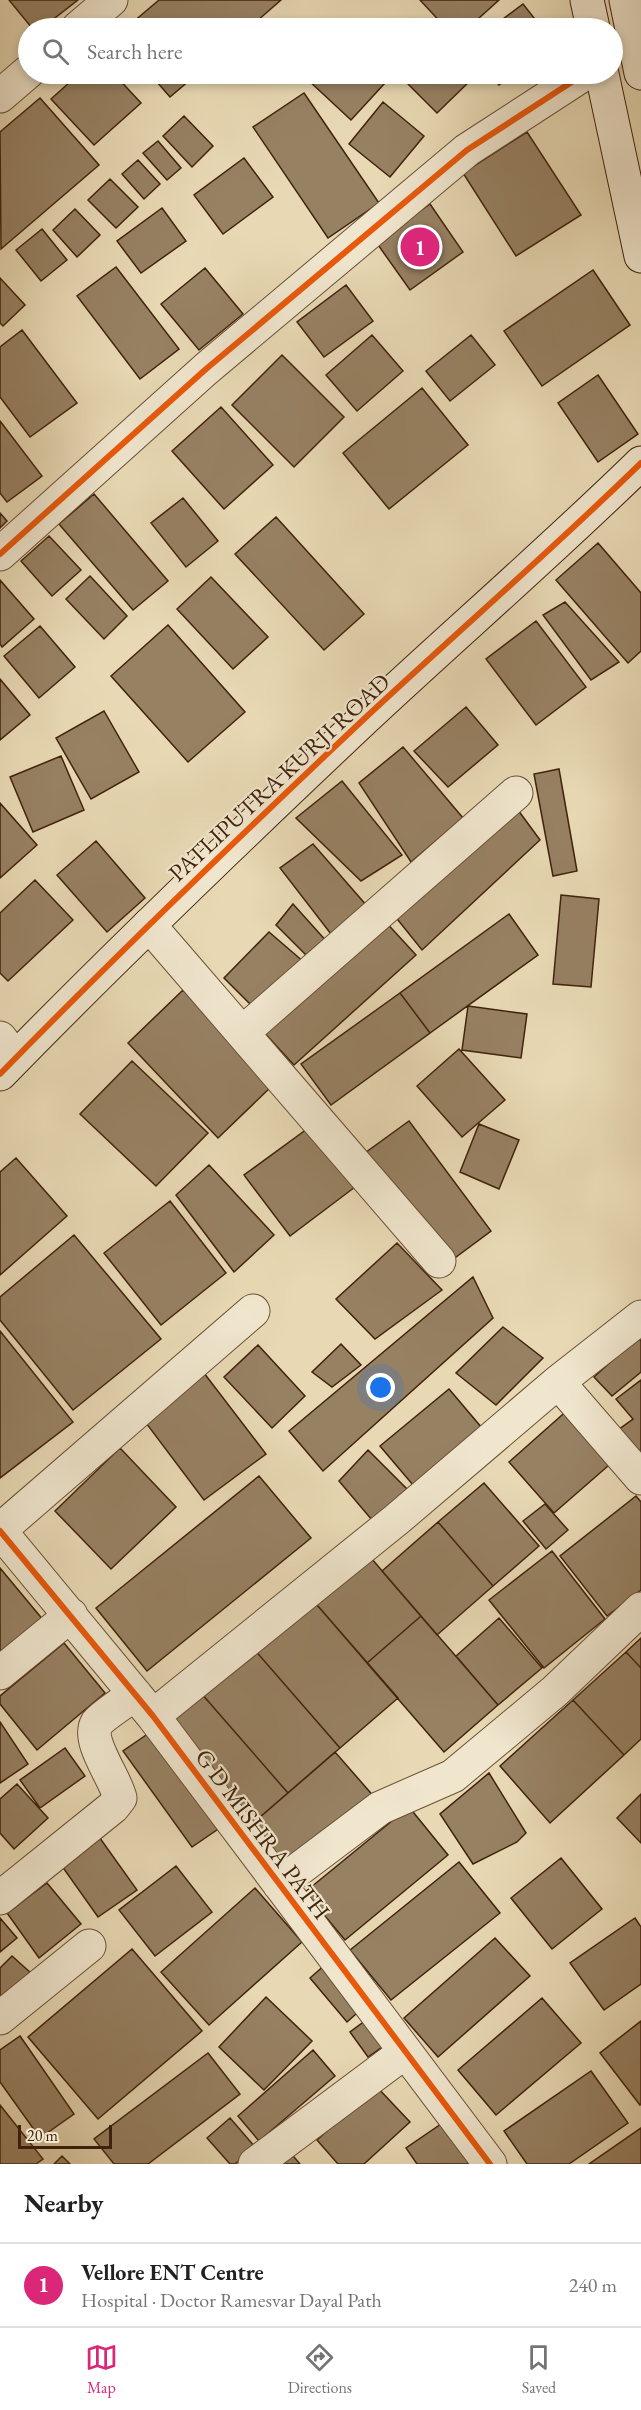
<!DOCTYPE html>
<meta charset="utf-8">
<style>
:root{--surface:#fff;--page:#f6f6f6;--text:#202124;--muted:#757577;--line:#e0e0e0;--accent:#db2777}
body{margin:0;font-family:"EB Garamond",serif;background:var(--page);color:var(--text)}
.scale{position:absolute;left:18px;bottom:15px;width:94px;box-sizing:border-box;padding-left:6px;border:3px solid #40220c;border-top:0;font-size:16px;line-height:21px;white-space:nowrap;color:#40220c;-webkit-text-stroke:4px #f0e6ce;paint-order:stroke}
.you{position:absolute;left:381px;top:1388px;width:21px;height:21px;margin:-15px;border:4px solid #fff;border-radius:50%;background:#1a73e8;box-shadow:0 0 0 9px #1a73e833}
.badge{display:grid;place-items:center;width:39px;height:39px;border-radius:50%;background:var(--accent);color:#fff;font-size:20px;font-weight:700}
.pin{position:absolute;translate:-50% -50%;border:3px solid #fff;box-shadow:0 2px 6px #0006}
.list{margin:0;padding:0;list-style:none}
h2{display:flex;justify-content:space-between;align-items:center;height:78px;margin:0;padding:0 24px;font-size:26px}
h2 small{font-size:20px;font-weight:400;color:var(--muted)}
.list li{display:grid;grid-template-columns:39px 1fr auto;gap:18px;align-items:center;box-sizing:border-box;height:84px;padding:0 24px;border-top:2px solid var(--line)}
.list b{display:block;font-size:22px;white-space:nowrap}
.list p{margin:0;font-size:20px;white-space:nowrap;color:var(--muted)}
.list em{font-size:20px;font-style:normal;color:var(--muted)}
.icon{flex:none;width:33px;height:33px;fill:none;stroke:currentColor;stroke-width:2;stroke-linecap:round;stroke-linejoin:round}
.map{position:relative;flex:none;width:641px;height:2164px;overflow:hidden}
.search{position:absolute;background:var(--surface);box-shadow:0 3px 9px #0003;left:18px;right:18px;top:18px;height:66px;display:flex;align-items:center;gap:15px;box-sizing:border-box;padding:0 21px;border-radius:33px;color:var(--muted);font-size:22px}
.sheet{height:162px;background:var(--surface)}
nav{display:flex;justify-content:space-around;align-items:center;box-sizing:border-box;height:84px;border-top:2px solid var(--line);background:var(--surface);font-size:16px;color:var(--muted)}
nav a{display:grid;justify-items:center;gap:3px}
nav .on{color:var(--accent)}
.map>svg:first-child{display:block}
.building{fill:#978163;stroke:#40220c;stroke-width:1.5}
.lines{fill:none;stroke-linecap:round;stroke-linejoin:round}
.street-casing{stroke:#6a5036;stroke-width:35}
.secondary-casing{stroke:#40220c;stroke-width:35}
.street{stroke:#f0e6ce;stroke-width:33}
.secondary{stroke:#f0e6ce;stroke-width:33}
.cycleway-casing{stroke:#f0e6ce;stroke-width:10}
.cycleway{stroke:#e8590c;stroke-width:6}
.labels{text-anchor:middle;dominant-baseline:central;stroke-width:4.5;stroke-linejoin:round;paint-order:stroke}
.street-label{font-size:24px;fill:#40220c;stroke:#f0e6ce}
</style>
<div class="map">
<svg width="641" height="2164" viewBox="0 0 641 2164">
<rect width="100%" height="100%" fill="#e8d9b4"/>
<filter id="stains"><feTurbulence type="fractalNoise" baseFrequency=".00333" numOctaves="4"/><feColorMatrix values="0 0 0 0 .2 0 0 0 0 .09 0 0 0 0 .02 0 0 0 .5 -.17"/></filter>
<radialGradient id="worn" r=".72"><stop offset=".6" stop-color="#630" stop-opacity="0"/><stop offset="1" stop-color="#630" stop-opacity=".3"/></radialGradient>
<!-- building -->
<path class="building" d="M9 0H78L42 28H32Z
M159 0H281L249 28H126Z
M420 0H499L468 28H446Z
M523 4 542 28H491Z
M79 74H114L141 103 94 145 51 99Z
M150 74H197L170 97Z
M312 74H375L385 83 351 120 307 79Z
M398 74H471L474 77 437 113Z
M490 74H514L499 85Z
M304 93 379 203 328 238 253 127Z
M40 98 99 165 1 249 0 132Z
M383 102 424 136 390 177 349 144Z
M184 116 213 146 192 167 163 136Z
M527 132 581 215 516 256 463 173Z
M158 141 181 168 167 180 143 153Z
M244 158 273 197 223 234 194 195Z
M138 160 160 184 144 199 122 174Z
M110 179 138 207 116 228 88 200Z
M430 204 463 252 410 290 376 242Z
M162 208 186 241 141 273 117 241Z
M75 209 100 235 77 257 53 230Z
M42 229 67 260 41 281 16 250Z
M116 267 179 349 140 379 77 296Z
M205 268 243 314 199 350 161 304Z
M593 270 630 325 542 386 504 331Z
M0 278 25 305 3 326 0 323Z
M346 285 373 321 324 357 297 322Z
M22 330 77 403 30 437 0 397V347Z
M372 335 403 371 357 411 326 375Z
M471 335 495 365 450 401 426 371Z
M282 355 344 417 294 467 232 405Z
M598 375 638 434 598 462 558 403Z
M422 388 468 445 389 509 343 453Z
M221 407 273 465 224 509 172 451Z
M0 421 42 476 7 502 0 493Z
M94 494 168 581 133 610 59 524Z
M183 498 218 541 186 567 151 523Z
M0 513 7 521 0 528Z
M276 517 364 614 324 650 235 554Z
M49 536 81 570 52 596 21 561Z
M598 543 641 593V651L628 663 556 580Z
M90 576 127 616 104 639 66 599Z
M211 577 268 637 233 669 177 609Z
M0 580 34 619 2 647 0 644Z
M565 602 619 662 591 680 543 615Z
M536 621 586 687 536 725 486 659Z
M168 625 245 712 188 762 111 676Z
M40 626 75 667 39 698 4 656Z
M0 679 30 715 0 740Z
M466 707 498 745 448 787 414 751Z
M104 711 139 772 91 799 56 738Z
M403 747 463 818 411 862 359 783Z
M61 756 84 810 33 832 10 777Z
M559 769 577 871 553 876 534 774Z
M342 781 402 855 361 881 296 818Z
M0 803 37 845 0 878Z
M518 810 540 840 422 950 394 915Z
M96 841 145 898 107 932 57 875Z
M313 844 367 906 331 934 280 868Z
M35 880 73 920 8 981 0 973V913Z
M561 895 599 899 591 987 553 984Z
M293 904 328 943 309 958 276 925Z
M509 914 538 955 430 1033 400 993Z
M382 918 416 955 294 1065 260 1028Z
M269 932 305 963 257 1011 224 978Z
M183 990 273 1085 218 1138 128 1043Z
M400 993 430 1033 331 1105 301 1064Z
M468 1006 527 1014 521 1058 462 1050Z
M459 1049 505 1100 462 1137 417 1086Z
M132 1061 208 1133 156 1186 80 1114Z
M318 1121 367 1178 290 1236 244 1175Z
M409 1121 491 1231 448 1263 365 1153Z
M479 1124 519 1140 499 1189 460 1172Z
M16 1158 67 1216 0 1275V1172Z
M209 1165 274 1235 234 1272 176 1195Z
M170 1201 226 1273 161 1325 104 1253Z
M74 1235 161 1339 73 1410 0 1320V1297Z
M397 1243 442 1290 375 1339 336 1299Z
M473 1277 493 1318 323 1471 289 1431Z
M503 1327 543 1358 496 1405 456 1373Z
M0 1331 73 1422 0 1478Z
M638 1337 641 1341V1372L612 1396 594 1377Z
M341 1344 361 1365 332 1387 312 1372Z
M258 1345 305 1396 272 1428 224 1377Z
M204 1373 266 1454 204 1500 143 1419Z
M641 1380V1458L618 1430 633 1419 616 1399Z
M449 1389 482 1428 413 1485 380 1446Z
M571 1407 616 1459 554 1513 509 1462Z
M120 1448 176 1507 111 1569 55 1511Z
M368 1450 408 1490 372 1520 339 1481Z
M259 1476 311 1538 147 1671 96 1608Z
M484 1483 539 1546 493 1586 438 1522Z
M636 1496 641 1502V1590L607 1616 560 1556Z
M545 1504 568 1530 546 1549 523 1521Z
M438 1522 493 1586 437 1635 382 1571Z
M365 1551 421 1616 367 1663 311 1598Z
M552 1551 605 1619 544 1668 489 1600Z
M0 1568 44 1621 0 1656Z
M311 1598 398 1698 340 1748 253 1648Z
M421 1616 498 1705 444 1752 367 1663Z
M499 1618 542 1668 498 1705 456 1656Z
M641 1638V1668L626 1652Z
M64 1643 105 1693 37 1750 0 1704V1696Z
M253 1648 340 1748 288 1793 201 1693Z
M626 1652 641 1668V1739L624 1755 573 1700Z
M201 1693 288 1793 252 1824 165 1724Z
M573 1700 624 1755 550 1823 500 1766Z
M0 1722 28 1764 0 1783Z
M152 1731 221 1827 192 1847 123 1751Z
M65 1748 85 1776 40 1808 20 1780Z
M335 1752 376 1799 292 1871 252 1824Z
M489 1773 526 1833 517 1842 473 1864 440 1814Z
M17 1784 48 1818 14 1849 0 1833V1799Z
M641 1794V1843L617 1818Z
M409 1807 448 1855 345 1940 305 1892Z
M97 1834 137 1890 98 1917 59 1862Z
M561 1858 602 1909 552 1949 511 1898Z
M459 1862 500 1913 391 2000 350 1950Z
M176 1866 212 1912 155 1956 119 1910Z
M47 1883 81 1924 39 1958 7 1913Z
M255 1888 302 1942 209 2025 161 1972Z
M0 1918 17 1938 0 1952Z
M635 1918 641 1927V1984L604 2010 570 1963Z
M495 1938 530 1976 438 2057 404 2018Z
M132 1949 202 2031 98 2119 28 2037Z
M12 1956 32 1974 0 2007V1968Z
M327 1963 365 2006 347 2022 310 1978Z
M266 1997 312 2041 264 2090 219 2047Z
M542 1998 581 2043 496 2115 458 2070Z
M373 2015 392 2040 368 2057 350 2032Z
M641 2021V2104L640 2105 600 2053Z
M20 2036 74 2114 40 2138 0 2082V2050Z
M313 2050 335 2076 259 2141 238 2116Z
M208 2053 240 2094 148 2164H114L94 2139Z
M591 2071 628 2123 569 2164H527L504 2131Z
M376 2086 410 2122 364 2164H338L317 2140Z
M0 2105 43 2159 36 2164H0Z
M230 2118 255 2147 235 2164H230L207 2138Z
M444 2122 473 2164H417L406 2148Z
M641 2128V2164H589Z
M288 2150 300 2164H270Z
M62 2156 70 2164H54Z"/>
<g class="lines">
<defs>
<path id="street" d="M78 28 111 0
M0 96 28 72
M0 554 206 369 467 150 584 74
M149 925 439 1261
M242 1033 516 793
M0 1038 15 1058
M641 1317 558 1382 641 1478
M0 1530 253 1311
M0 1531 153 1716 490 2164
M0 1673 71 1615
M153 1716 396 1520 558 1382
M279 1884 380 1808 453 1776 555 1691 641 1609
M0 1898 113 1807 120 1798C116 1779 86 1741 97 1723 103 1715 126 1701 135 1694
M0 2018 89 1946
M255 2164 405 2052"/>
<path id="secondary" d="M587 0 593 28
M626 0 641 73
M602 74 641 256
M0 1074C118 953 241 835 364 719 456 633 551 551 641 463"/>
</defs>
<!-- street casing -->
<use href="#street" class="street-casing"/>
<!-- secondary casing -->
<use href="#secondary" class="secondary-casing"/>
<!-- street -->
<use href="#street" class="street"/>
<!-- secondary -->
<use href="#secondary" class="secondary"/>
<defs>
<path id="cycleway" d="M0 554 206 369 467 150 584 74
M0 1074C118 953 241 835 364 719 456 633 551 551 641 463
M0 1531 153 1716 490 2164"/>
</defs>
<!-- cycleway casing -->
<use href="#cycleway" class="cycleway-casing"/>
<!-- cycleway -->
<use href="#cycleway" class="cycleway"/>
</g>
<g class="labels">
<!-- street labels -->
<g class="street-label">
<text transform="translate(279 777) rotate(-43)">PATLIPUTRA KURJI ROAD</text>
<text transform="translate(263 1834) rotate(53)">G D MISHRA PATH</text>
</g>
</g>
<rect width="100%" height="100%" filter="url(#stains)"/>
<rect width="100%" height="100%" fill="url(#worn)"/>
</svg>
<div class="scale">20 m</div>
<div class="you"></div>
<div class="pin badge" style="left:420px;top:247px">1</div>
<div class="search"><svg class="icon" aria-label="search" viewBox="0 0 24 24"><circle cx="10" cy="10" r="6"/><path d="M15 15l6 6"/></svg>Search here</div>
</div>
<section class="sheet">
<h2>Nearby<small></small></h2>
<ul class="list">
<li><span class="badge">1</span><div><b>Vellore ENT Centre</b><p>Hospital · Doctor Ramesvar Dayal Path</p></div><em>240 m</em></li>
</ul>
</section>
<nav>
<a class="on"><svg class="icon" aria-label="map" viewBox="0 0 24 24"><path d="M3 6l6-2 6 2 6-2v14l-6 2-6-2-6 2zM9 4v14M15 6v14"/></svg>Map</a>
<a><svg class="icon" aria-label="directions" viewBox="0 0 24 24"><path d="M12 3l9 9-9 9-9-9zM9 14v-3h6M13 9l2 2-2 2"/></svg>Directions</a>
<a><svg class="icon" aria-label="saved" viewBox="0 0 24 24"><path d="M7 4h10v16l-5-4-5 4z"/></svg>Saved</a>
</nav>
